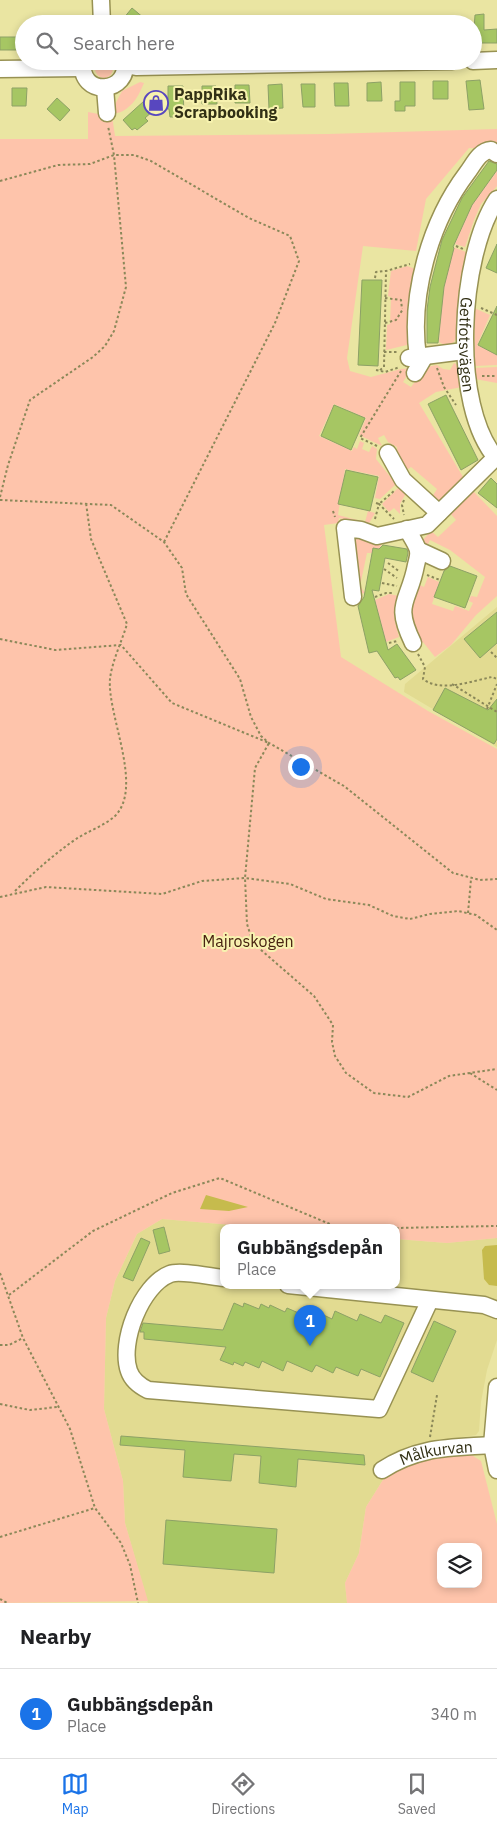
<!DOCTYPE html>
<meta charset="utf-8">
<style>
:root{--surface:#fff;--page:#f2f2f2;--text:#202124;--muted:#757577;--line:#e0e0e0;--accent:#1a73e8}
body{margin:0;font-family:"IBM Plex Sans",sans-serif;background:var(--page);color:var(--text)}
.controls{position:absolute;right:15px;bottom:15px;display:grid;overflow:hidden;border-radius:10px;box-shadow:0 2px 8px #0003}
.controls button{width:45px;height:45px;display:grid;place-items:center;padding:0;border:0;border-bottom:1px solid var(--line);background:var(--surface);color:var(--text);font:25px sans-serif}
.you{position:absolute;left:300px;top:766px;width:18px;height:18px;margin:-12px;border:4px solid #fff;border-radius:50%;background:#1a73e8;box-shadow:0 0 0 8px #1a73e833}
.badge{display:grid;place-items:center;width:32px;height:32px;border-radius:50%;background:var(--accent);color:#fff;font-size:16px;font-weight:700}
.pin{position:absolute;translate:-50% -41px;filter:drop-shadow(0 1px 2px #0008)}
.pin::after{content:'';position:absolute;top:26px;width:18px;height:15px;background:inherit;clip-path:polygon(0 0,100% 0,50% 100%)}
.popup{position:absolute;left:220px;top:1224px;width:180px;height:65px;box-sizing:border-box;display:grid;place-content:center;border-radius:10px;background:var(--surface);filter:drop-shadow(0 1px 4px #0005);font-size:16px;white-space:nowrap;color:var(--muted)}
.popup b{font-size:19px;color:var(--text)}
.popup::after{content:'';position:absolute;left:50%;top:100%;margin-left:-10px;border:10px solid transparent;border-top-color:var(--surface)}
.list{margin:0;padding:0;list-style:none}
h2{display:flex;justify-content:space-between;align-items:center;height:65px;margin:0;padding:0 20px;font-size:21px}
h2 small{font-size:16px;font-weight:400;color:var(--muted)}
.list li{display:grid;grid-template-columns:32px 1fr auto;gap:15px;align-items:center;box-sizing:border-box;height:90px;padding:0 20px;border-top:1px solid var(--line)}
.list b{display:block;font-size:19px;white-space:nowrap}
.list p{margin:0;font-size:16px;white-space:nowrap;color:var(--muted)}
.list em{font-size:16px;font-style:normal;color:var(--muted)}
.icon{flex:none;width:28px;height:28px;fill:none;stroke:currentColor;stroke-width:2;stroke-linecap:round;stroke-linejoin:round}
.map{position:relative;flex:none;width:497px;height:1603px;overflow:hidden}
.search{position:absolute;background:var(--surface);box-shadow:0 2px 8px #0003;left:15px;right:15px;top:15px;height:55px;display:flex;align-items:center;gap:12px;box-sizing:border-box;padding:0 18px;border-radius:28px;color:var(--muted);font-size:19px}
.sheet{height:155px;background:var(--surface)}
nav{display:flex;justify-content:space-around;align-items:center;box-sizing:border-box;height:70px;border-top:1px solid var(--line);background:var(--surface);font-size:14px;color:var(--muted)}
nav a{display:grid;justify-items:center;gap:2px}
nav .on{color:var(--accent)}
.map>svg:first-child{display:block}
.built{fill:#e2db91}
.green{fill:#fec4ab;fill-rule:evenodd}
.water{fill:#c6bb4d}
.building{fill:#a6c663;stroke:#8da166}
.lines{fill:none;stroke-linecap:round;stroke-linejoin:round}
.minor-casing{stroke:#989253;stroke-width:19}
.path{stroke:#8b8859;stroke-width:2;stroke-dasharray:2.5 2.5;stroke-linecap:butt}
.minor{stroke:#fff;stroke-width:16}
.labels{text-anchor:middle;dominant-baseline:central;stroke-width:4;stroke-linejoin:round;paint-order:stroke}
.poi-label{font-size:16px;font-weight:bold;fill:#323015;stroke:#f7f2af;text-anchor:start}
.street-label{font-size:16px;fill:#323015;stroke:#f7f2af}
.park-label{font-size:16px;fill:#482211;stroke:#f7f2af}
</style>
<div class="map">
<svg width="497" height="1603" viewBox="0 0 497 1603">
<rect width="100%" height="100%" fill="#eae5a2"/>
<!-- built -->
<path class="built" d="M497 607V747L404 692 405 684Z
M162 1219 255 1227H224V1285H396V1239L447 1243 497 1238V1340L487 1370 481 1402 479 1431 476 1435 431 1442 413 1448 386 1475 366 1507 359 1553 345 1583 347 1603H148L125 1523 123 1481 104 1409 106 1318 115 1281 137 1234Z"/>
<!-- green -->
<path class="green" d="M95 69a9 9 0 1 1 18 0a9 9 0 1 1-18 0Z
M140 82 144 83C139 94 136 102 126 109 121 113 117 112 112 116L115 136 328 134 497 129V149L469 148 426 199 416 251 363 246 347 358 350 371 371 377 401 369 412 368 403 382 411 387 426 367 437 365 443 369 450 370 454 363 456 364 462 387 436 392 419 403 466 482 440 502 432 497 437 489 411 467 404 472 398 463 397 447 388 442 384 435 378 438 382 446 359 435 366 418 334 404 319 436 352 451 354 447 357 449 360 441 364 443 362 449 369 452 372 446 377 449 376 459 396 484 380 499 375 498 379 476 345 469 338 515 365 522 368 511 375 513 368 525 339 518 338 523 324 525 341 657 428 711 497 749V1238L447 1243 396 1239V1227H255L162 1219 137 1234 115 1281 106 1318 104 1409 123 1481 125 1523 148 1601 0 1603V139H88V112L109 116 122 91Z
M497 171V186L481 204 474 220 465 247 455 244 472 205Z
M453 247 466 252 459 289 457 335 454 342 446 346 439 342 442 294Z
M407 266 418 270 415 303 409 302 408 306 414 308 411 344 386 350 387 325 390 324 391 297 388 296 391 271Z
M474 308 490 315 477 345 497 355V365L475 366Z
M497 367V383L475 379 474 368Z
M398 488 406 493 400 504V514L394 508 389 512 382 504Z
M473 491 497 516V596L476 615 451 645 435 657 423 642 419 644 409 623 415 583 424 587 428 577 439 582 432 604 453 611 455 606 469 611 473 603 469 601 471 596 477 597 485 577 450 550 430 540 426 548 421 542 431 531 438 537 456 520 450 513Z
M354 536 383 542 379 549 373 548 372 553H367L360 586 365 593 357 594Z
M389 594 399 596C391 611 395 621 399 637L386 642 375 600Z
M470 1454 481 1461 497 1524V1603H347L345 1583 359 1553 366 1507 386 1475 401 1466 434 1455ZM441 1547H478V1584H441Z"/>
<!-- water -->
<path class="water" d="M206 1195 248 1207 229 1211 200 1209Z
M497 1245V1286L489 1285 484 1279 482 1250 485 1246Z"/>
<!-- building -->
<path class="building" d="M132 8 145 19 141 24H129L123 19Z
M484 14V30L497 29V43H473L475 15Z
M0 37H24V50H0Z
M480 80 484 109 469 110 466 81Z
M433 81H448V99H433Z
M381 82 382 101H367V83Z
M400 82H415V106H405V111H395V101H400Z
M334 83H348L349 106H335Z
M282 84 283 108 269 109 268 85Z
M301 84H315V107H303Z
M235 85H249L250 103H235Z
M168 86H183L184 117H170L169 109H162V99H168Z
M202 86H216L217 104H202Z
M12 88H27L26 106H12Z
M57 98 70 110 60 121 47 109Z
M144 101 153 111 145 118 148 121 137 130 135 128 132 130 123 120Z
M489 161 497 164V170L472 205 453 247 454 248 444 287 438 343H427V310L430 287 442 240 462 198Z
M497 244V273L486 268Z
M362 280H382L378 366 358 365Z
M497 306V355L478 345Z
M446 395 478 460 461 470 428 404Z
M334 405 365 418 351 450 321 436Z
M346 470 378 477 370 511 338 504Z
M491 478 497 484V508L478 493Z
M383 545 407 549 408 553 406 562 385 558 379 591 372 590 388 650 397 644 416 670 400 680 398 677 395 678 377 651 369 653 358 606 364 597 373 548 379 549Z
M450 566 477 576 465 608 434 597 444 571Z
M497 612V643L480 658 464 639Z
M445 688 488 710 497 699V739L494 744 433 710Z
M164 1227 170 1251 159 1254 153 1230Z
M141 1238 150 1242 133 1281 123 1277Z
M234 1303 243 1307 244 1303 259 1309 261 1304 269 1308 270 1305 285 1312 287 1308 308 1317 311 1309 332 1319 335 1311 357 1321 360 1314 381 1323 385 1315 404 1323 380 1377 361 1369 358 1376 336 1367 333 1373 316 1365 312 1372 287 1361 283 1371 262 1361 259 1368 245 1362 243 1366 234 1362 233 1365 220 1360 226 1347 144 1339V1332H140L143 1323 223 1330Z
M434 1321 456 1331 433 1382 411 1372Z
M121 1436 364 1455 365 1465 298 1459 296 1487 259 1483 261 1456 234 1454 231 1481 183 1477 185 1450 120 1445Z
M166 1520 277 1529 274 1573 163 1564Z"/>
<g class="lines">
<defs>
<g id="minor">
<path d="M101 0 102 24"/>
<path d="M83 61C78 99 132 93 124 61"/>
<path d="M473 61 497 60"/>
<path d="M125 65 136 67 452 61"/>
<path d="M0 69 82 68"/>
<path d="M105 88 107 113"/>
<path id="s1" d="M497 199C459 256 450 406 497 459"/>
<path d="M418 357C409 296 430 222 467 173 474 164 479 151 491 150L497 154"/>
<path d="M409 358 464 351"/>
<path d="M415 373 425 356"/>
<path d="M388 453 403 480 439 513"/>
<path d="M407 529C410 535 416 543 418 550 419 555 417 561 416 565 409 603 393 602 413 643"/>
<path d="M418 550 442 561"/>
<path d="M353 597 345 528 361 530 377 536 427 525 495 458"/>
<path d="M224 1278C212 1277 180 1270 170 1274 141 1285 119 1343 129 1371 132 1380 140 1386 148 1390L379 1409 430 1300"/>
<path d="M288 1285 484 1305 497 1310"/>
<path d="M497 1387 492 1445 497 1470"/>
<path id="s2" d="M382 1470C419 1446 451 1448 492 1445"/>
</g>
</defs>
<!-- minor casing -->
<use href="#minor" class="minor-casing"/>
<!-- path -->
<path class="path" d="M0 181 58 165 90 164 114 155H134L151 161 249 218 290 236 299 261 275 323 164 542
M456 246 463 249
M375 278 376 272 386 271
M385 298 401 300 402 309
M481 308 497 315
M385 323 396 320 403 309
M384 352H398
M437 368 444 387 456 405
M376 370 385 372 400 367
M380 370 384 367 386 271 410 264
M482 376H497
M377 446 360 438 401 371
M0 497 8 465 30 400 93 357 105 346 114 331 126 287 114 155 108 126
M0 500 111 505 164 542 182 568 186 594 240 679 251 717 261 736 269 743 344 786 453 873 480 880 497 879
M404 500 402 505 404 515
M376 503 379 504 394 491
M333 511 335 517
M375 519 379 504 394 519
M388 563 400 572
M384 569 397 578
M427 575 440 580
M382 583 397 586
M375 597 386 593H394
M0 639 55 650 121 645 172 703 269 743 255 768 245 878 247 924 253 943 314 996 333 1025 332 1042 335 1056 346 1073 374 1093 408 1097 449 1076 497 1069
M389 643 397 641
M491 652 497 658
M418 654 425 667 423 679C441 693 471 681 492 677L497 679
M452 684 497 712
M487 709 497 684
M15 891C34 872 53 855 76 839 88 831 104 826 115 816 144 787 107 715 110 679 112 661 122 641 127 624L91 539 86 503
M0 897 46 887 162 894 202 881 245 878 290 884 326 899 369 905 393 916 410 919 430 914 458 911 476 915 497 930
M468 913 471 879
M470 1073 497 1090
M396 1228 497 1226
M0 1273 23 1338 70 1429 95 1508 121 1543 130 1565 138 1603
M9 1295 93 1231 172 1193 220 1178 337 1227
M0 1345H9L23 1338
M0 1404 30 1410 57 1407
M430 1437 437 1395
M0 1537 95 1508
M0 1599 7 1603"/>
<!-- minor -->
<use href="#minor" class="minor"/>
</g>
<!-- icons -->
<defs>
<symbol id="shop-ring" viewBox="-11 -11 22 22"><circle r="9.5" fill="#f7f2af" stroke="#5847bf" stroke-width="1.5"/><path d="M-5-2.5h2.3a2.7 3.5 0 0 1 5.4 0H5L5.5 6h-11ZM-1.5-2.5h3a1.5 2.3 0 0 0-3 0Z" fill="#5847bf"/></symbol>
</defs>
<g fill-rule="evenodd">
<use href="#shop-ring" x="142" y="89" width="28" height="28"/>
</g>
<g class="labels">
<!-- poi labels -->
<g class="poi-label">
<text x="174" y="94">PappRika<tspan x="174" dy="18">Scrapbooking</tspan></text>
</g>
<!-- street labels -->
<g class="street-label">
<text stroke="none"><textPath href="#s1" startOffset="151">Getfotsvägen</textPath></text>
<text stroke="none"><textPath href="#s2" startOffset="58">Målkurvan</textPath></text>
</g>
<!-- park labels -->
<g class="park-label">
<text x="248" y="941">Majroskogen</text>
</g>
</g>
</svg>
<div class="controls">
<button><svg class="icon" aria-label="layers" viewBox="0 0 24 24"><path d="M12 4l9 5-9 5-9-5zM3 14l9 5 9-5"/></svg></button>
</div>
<div class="you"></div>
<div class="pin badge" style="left:310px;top:1346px">1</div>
<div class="popup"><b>Gubbängsdepån</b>Place</div>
<div class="search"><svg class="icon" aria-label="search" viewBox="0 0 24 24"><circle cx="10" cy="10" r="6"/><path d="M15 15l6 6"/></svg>Search here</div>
</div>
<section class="sheet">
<h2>Nearby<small></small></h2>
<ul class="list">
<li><span class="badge">1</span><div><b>Gubbängsdepån</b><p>Place</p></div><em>340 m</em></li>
</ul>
</section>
<nav>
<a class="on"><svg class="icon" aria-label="map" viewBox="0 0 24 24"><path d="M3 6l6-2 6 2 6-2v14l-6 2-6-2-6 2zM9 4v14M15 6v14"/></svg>Map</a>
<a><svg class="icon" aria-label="directions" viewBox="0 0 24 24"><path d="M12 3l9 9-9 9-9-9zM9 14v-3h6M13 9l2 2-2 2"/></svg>Directions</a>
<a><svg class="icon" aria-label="saved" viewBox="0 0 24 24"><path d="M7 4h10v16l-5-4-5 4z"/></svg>Saved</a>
</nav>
